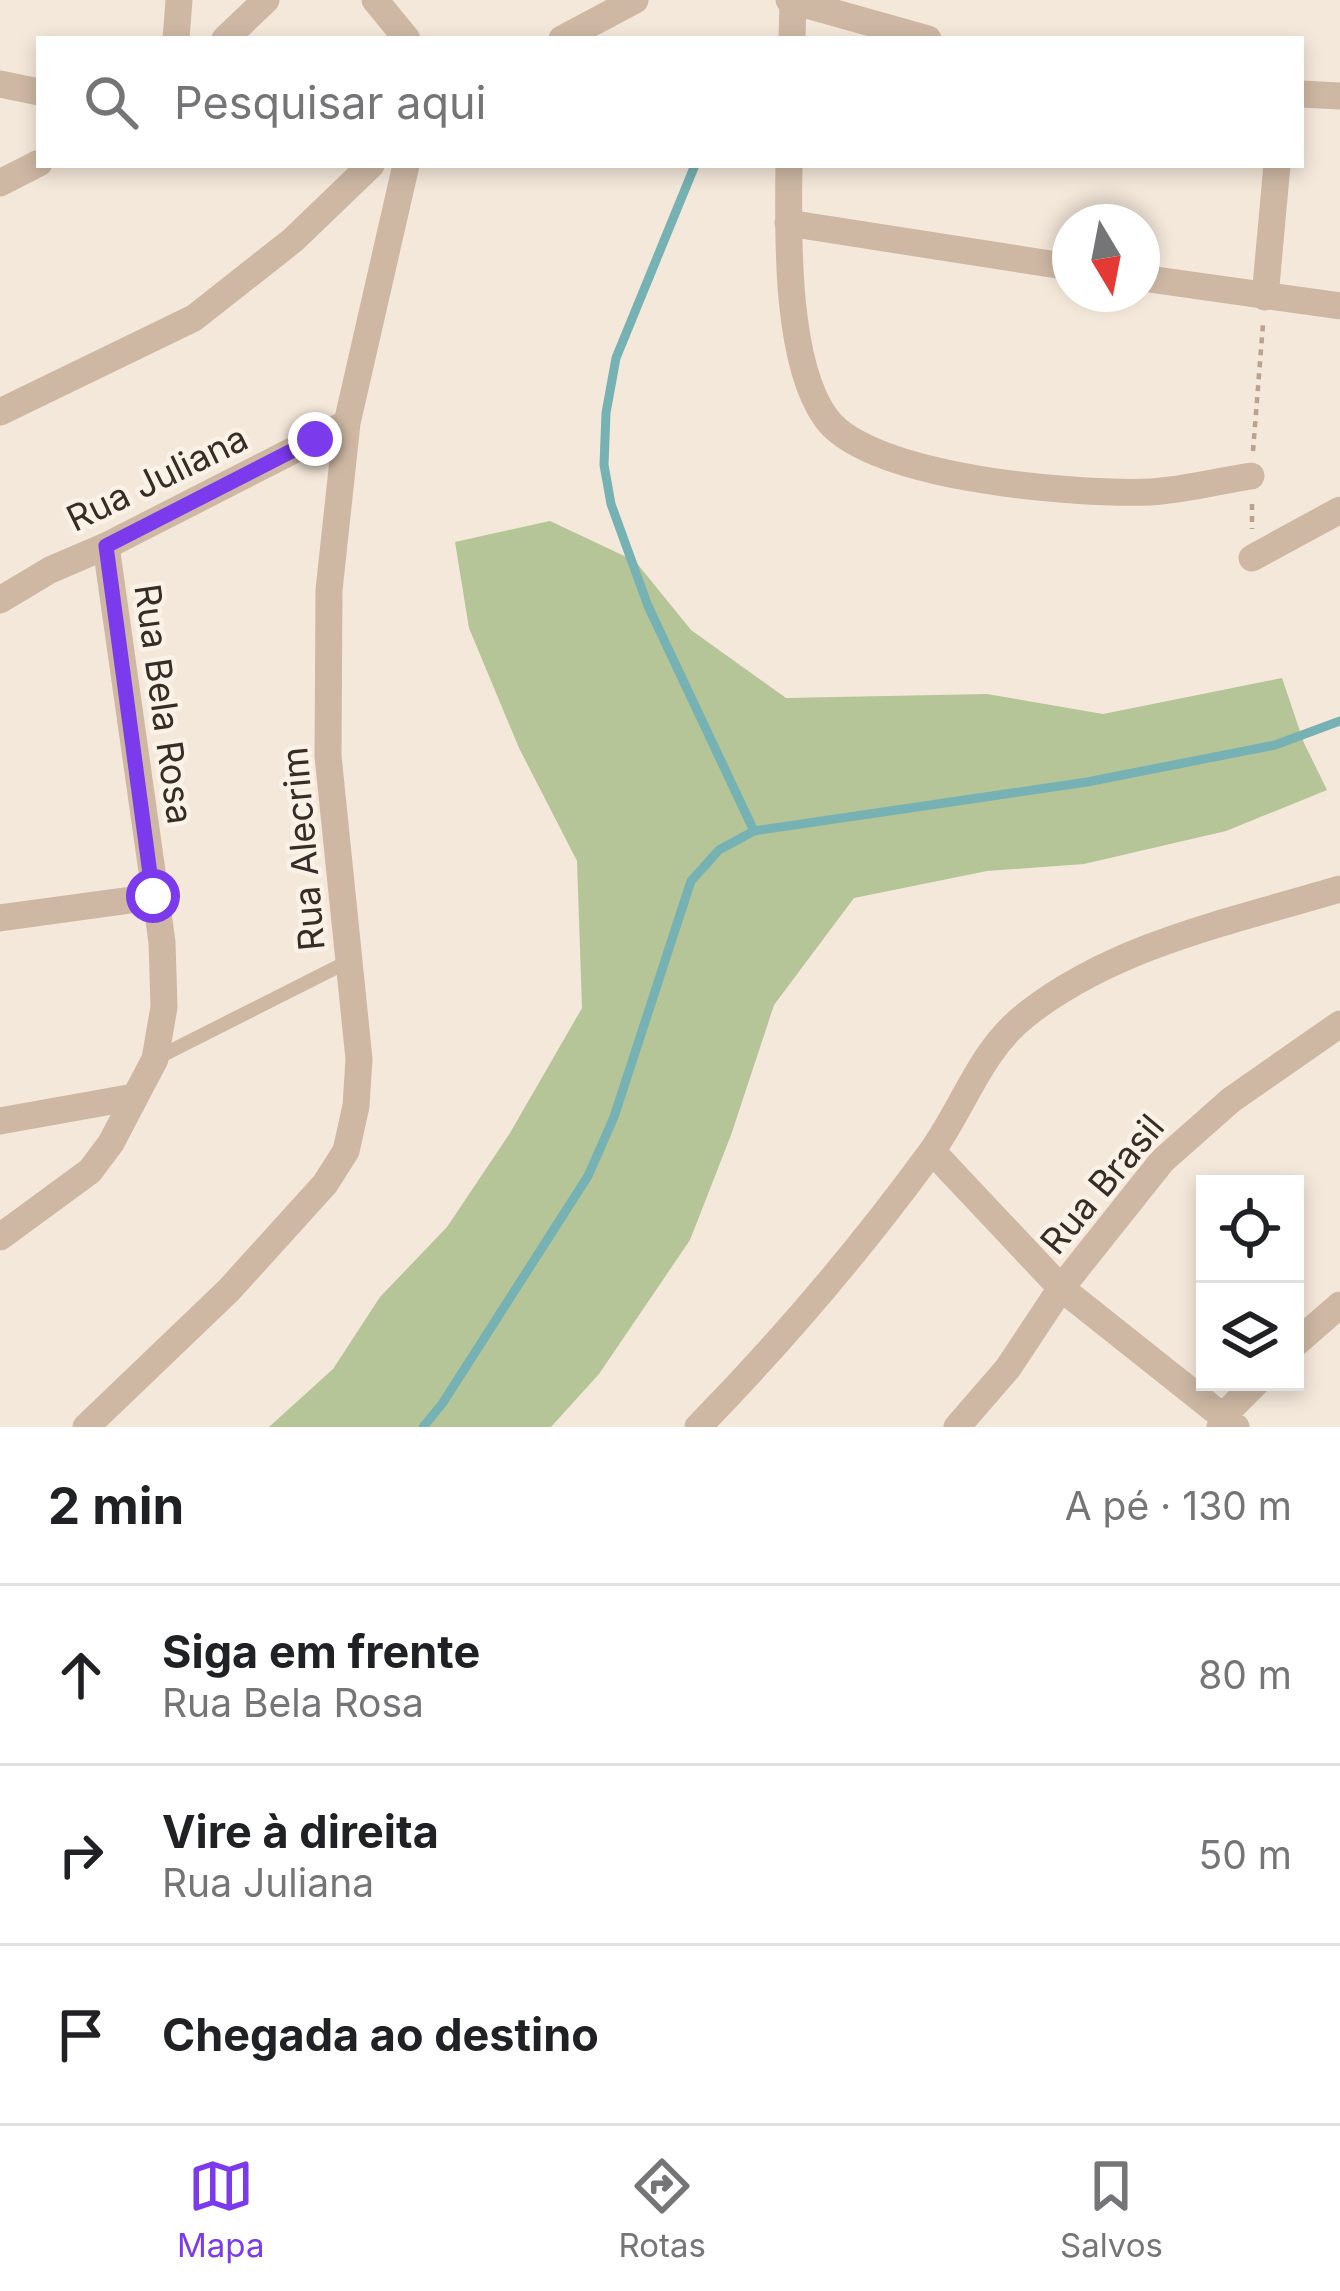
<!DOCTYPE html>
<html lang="pt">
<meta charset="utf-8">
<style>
:root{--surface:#fff;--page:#f2f2f2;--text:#202124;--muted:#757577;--line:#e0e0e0;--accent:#7c3aed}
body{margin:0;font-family:Inter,sans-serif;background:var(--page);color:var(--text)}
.controls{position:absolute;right:36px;bottom:36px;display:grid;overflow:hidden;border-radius:0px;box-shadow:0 6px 18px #0003}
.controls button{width:108px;height:108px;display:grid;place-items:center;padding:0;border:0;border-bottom:3px solid var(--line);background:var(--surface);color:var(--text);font:60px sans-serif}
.compass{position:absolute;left:1052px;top:204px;width:108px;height:108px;border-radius:50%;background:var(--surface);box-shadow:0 6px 18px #0003;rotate:170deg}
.stop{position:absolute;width:36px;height:36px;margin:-27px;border:9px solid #7c3aed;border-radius:50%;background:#fff}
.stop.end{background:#7c3aed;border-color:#fff;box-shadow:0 3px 12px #0008}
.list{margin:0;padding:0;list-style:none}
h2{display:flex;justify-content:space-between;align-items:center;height:156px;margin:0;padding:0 48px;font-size:51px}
h2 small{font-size:39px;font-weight:400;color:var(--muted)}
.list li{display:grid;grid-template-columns:78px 1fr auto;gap:36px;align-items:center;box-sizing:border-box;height:180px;padding:0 48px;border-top:3px solid var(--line)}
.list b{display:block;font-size:45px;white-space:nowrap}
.list p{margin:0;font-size:39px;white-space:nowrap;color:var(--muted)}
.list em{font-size:39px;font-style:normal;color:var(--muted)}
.icon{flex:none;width:66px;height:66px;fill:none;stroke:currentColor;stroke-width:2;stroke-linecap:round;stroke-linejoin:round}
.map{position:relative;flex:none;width:1340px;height:1427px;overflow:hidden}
.search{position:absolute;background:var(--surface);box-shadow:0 6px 18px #0003;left:36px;right:36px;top:36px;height:132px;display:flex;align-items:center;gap:30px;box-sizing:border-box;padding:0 42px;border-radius:0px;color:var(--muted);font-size:45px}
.sheet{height:696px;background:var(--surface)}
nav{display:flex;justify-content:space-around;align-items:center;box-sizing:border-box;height:168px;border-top:3px solid var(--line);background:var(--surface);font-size:33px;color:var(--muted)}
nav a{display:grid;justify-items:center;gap:6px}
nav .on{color:var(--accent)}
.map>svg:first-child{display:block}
.green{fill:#b5c598}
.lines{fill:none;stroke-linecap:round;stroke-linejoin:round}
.stream{stroke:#76b1b4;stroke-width:9}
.path{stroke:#baa28e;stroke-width:4.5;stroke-dasharray:6 6;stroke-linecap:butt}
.service{stroke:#ceb8a4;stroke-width:14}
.minor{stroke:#ceb8a4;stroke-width:27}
.route{stroke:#7c3aed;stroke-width:15}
.labels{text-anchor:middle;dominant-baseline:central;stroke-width:9;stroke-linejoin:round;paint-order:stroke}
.street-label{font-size:36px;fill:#382c27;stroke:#fbf2e7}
</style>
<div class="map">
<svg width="1340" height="1427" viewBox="0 0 1340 1427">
<rect width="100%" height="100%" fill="#f4e8da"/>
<!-- green -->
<path class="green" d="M550 521 635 561 691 630 786 698 987 694 1103 714 1282 678 1304 743 1327 790 1226 831 1084 864 987 871 854 898 774 1005 731 1135 690 1240 599 1374 551 1427H269L333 1369 380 1297 447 1227 510 1133 582 1008 577 861 519 748 469 628 455 542Z"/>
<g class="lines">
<!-- stream -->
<path class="stream" d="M695 165 616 358 606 413 604 465 611 504 648 606 754 831
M423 1427 442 1404 588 1176 614 1117 691 881 719 850 754 831 1087 782 1275 745 1340 721"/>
<!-- path -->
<path class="path" d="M1253 451 1263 324
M1252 504V529"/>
<!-- service -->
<path class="service" d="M155 1059 349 961"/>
<!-- minor -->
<path class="minor" d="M375 0 407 39
M789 0 928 39
M176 39 179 0
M225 39 266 0
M562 39 635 0
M792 39 793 0
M0 84 39 92
M1301 94 1340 96
M789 165C788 233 785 361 826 418 870 479 1078 495 1151 492 1184 490 1219 481 1251 476
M0 183 39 163
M788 223 1070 267
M1142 278 1340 306
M1265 297 1277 165
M0 412 194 318 293 240 371 165
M1252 558 1340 510
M0 600 50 570 106 546 347 423
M0 918 153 897
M0 1121 134 1097
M932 1151 1061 1288 1236 1427
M0 1237 90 1171 111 1143 155 1059 164 1007 162 942 106 546
M1295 1344 1340 1305
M86 1427 229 1290 325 1184 346 1151 356 1106 359 1059 328 756 329 590 347 423 406 165
M698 1427C781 1342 858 1252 929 1155 964 1108 979 1051 1027 1014 1117 944 1233 921 1340 889
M957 1427 1008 1368 1061 1288 1162 1161 1231 1100 1340 1024
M1220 1427 1224 1415 1257 1382"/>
</g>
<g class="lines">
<!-- route -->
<path class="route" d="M153 896 106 546 315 439"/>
</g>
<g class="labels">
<!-- street labels -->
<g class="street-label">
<text transform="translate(157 478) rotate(-26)">Rua Juliana</text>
<text transform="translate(164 704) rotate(82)">Rua Bela Rosa</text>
<text transform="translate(303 849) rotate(-95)">Rua Alecrim</text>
<text transform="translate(1102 1184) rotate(-50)">Rua Brasil</text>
</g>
</g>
</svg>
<div class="controls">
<button><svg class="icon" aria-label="locate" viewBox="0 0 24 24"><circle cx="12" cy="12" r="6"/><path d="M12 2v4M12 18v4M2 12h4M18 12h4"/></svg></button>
<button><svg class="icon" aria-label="layers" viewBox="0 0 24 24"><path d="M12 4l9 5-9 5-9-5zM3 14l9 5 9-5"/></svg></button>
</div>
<svg class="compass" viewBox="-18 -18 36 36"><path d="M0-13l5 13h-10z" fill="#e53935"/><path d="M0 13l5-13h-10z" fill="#757577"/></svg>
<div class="stop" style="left:153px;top:896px"></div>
<div class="stop end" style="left:315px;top:439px"></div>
<div class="search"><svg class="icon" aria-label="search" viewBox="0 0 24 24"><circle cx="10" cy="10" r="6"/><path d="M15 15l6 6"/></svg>Pesquisar aqui</div>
</div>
<section class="sheet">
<h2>2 min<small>A pé · 130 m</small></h2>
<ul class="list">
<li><svg class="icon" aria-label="ahead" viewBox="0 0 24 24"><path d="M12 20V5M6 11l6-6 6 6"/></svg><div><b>Siga em frente</b><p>Rua Bela Rosa</p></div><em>80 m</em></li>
<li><svg class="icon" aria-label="right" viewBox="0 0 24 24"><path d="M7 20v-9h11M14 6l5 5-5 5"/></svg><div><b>Vire à direita</b><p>Rua Juliana</p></div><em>50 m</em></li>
<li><svg class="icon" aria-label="arrive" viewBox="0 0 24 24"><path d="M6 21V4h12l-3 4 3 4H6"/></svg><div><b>Chegada ao destino</b></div></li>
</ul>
</section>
<nav>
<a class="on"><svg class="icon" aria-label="map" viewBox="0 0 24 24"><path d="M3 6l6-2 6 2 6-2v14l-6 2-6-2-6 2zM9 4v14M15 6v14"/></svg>Mapa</a>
<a><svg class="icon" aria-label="directions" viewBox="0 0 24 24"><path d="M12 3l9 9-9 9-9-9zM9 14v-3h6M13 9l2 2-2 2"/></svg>Rotas</a>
<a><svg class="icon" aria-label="saved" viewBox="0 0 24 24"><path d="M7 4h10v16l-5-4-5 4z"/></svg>Salvos</a>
</nav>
